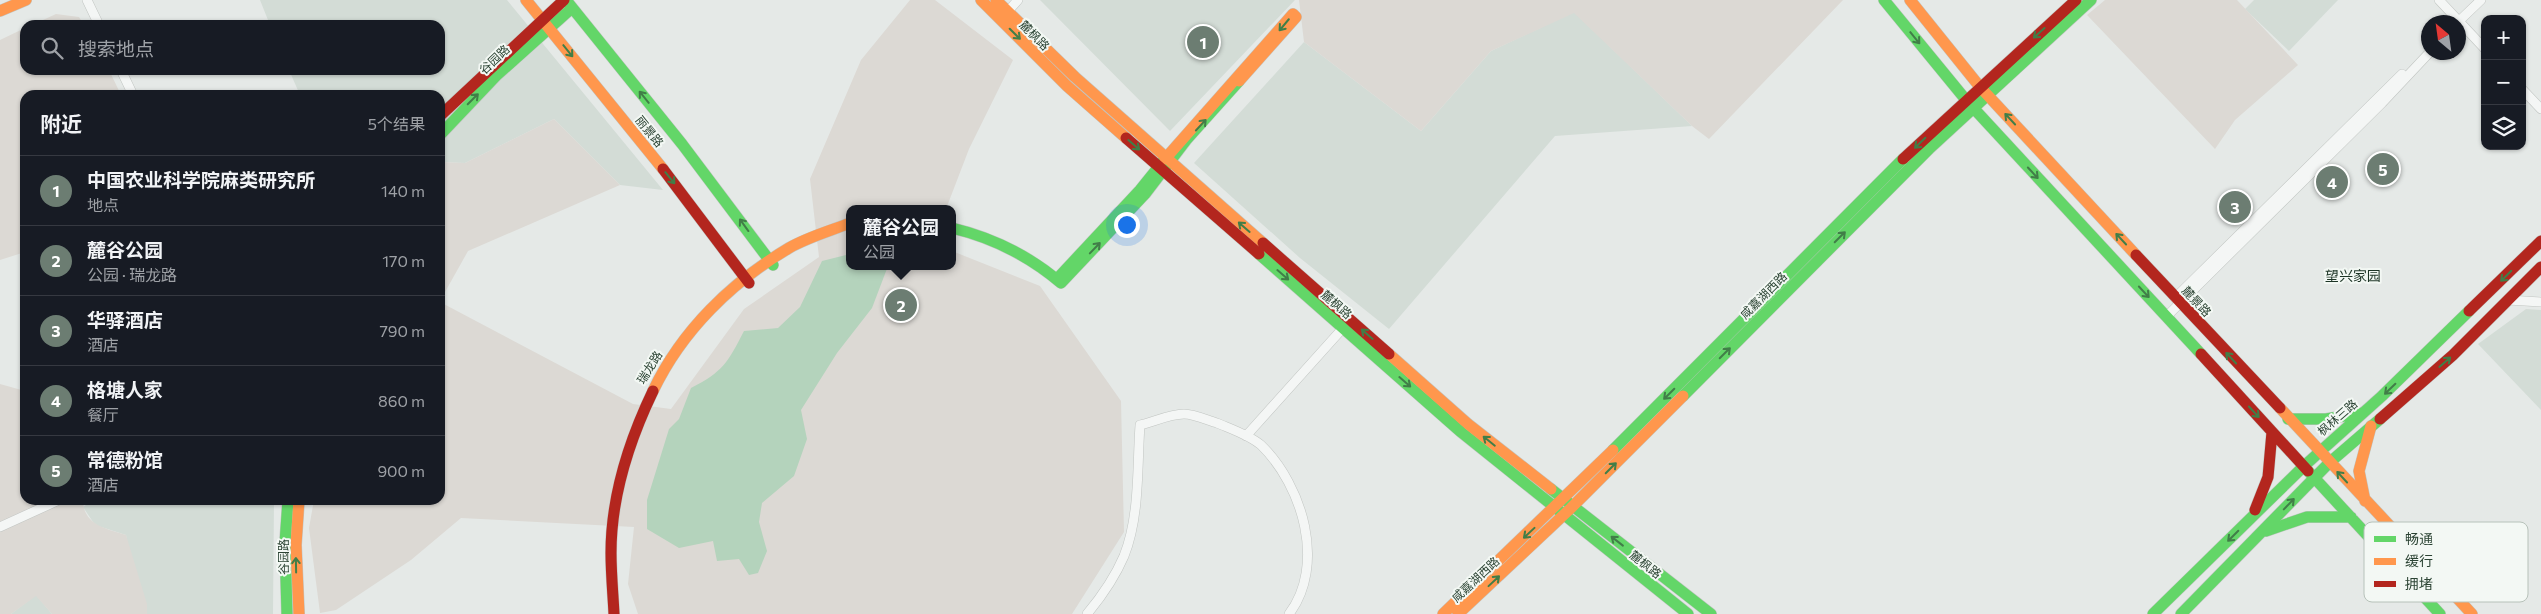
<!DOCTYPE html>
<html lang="zh">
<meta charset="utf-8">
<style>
:root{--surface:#171b24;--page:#242831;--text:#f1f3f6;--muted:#9ea1a6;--line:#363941;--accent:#6c7d72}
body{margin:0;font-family:Commissioner,"Noto Sans SC",sans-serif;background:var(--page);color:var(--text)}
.controls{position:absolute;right:15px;top:15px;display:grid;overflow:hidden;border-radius:10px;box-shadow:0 1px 4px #0004}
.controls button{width:45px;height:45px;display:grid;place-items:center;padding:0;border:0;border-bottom:1px solid var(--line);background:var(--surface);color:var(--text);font:25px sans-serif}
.compass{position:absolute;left:2421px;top:15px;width:45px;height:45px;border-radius:50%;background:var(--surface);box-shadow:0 1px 4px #0004;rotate:331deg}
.you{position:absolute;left:1126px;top:224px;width:18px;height:18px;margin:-12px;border:4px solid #fff;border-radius:50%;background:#1a73e8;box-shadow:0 0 0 8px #1a73e833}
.badge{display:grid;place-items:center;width:32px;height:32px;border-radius:50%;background:var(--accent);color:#fff;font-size:16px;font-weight:700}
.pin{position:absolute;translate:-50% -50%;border:2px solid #fff;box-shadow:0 1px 5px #0006}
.popup{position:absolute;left:846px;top:205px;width:110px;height:65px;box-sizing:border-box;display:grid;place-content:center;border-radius:10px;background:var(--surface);filter:drop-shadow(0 1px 4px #0005);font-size:16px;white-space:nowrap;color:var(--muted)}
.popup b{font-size:19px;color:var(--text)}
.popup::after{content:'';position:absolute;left:50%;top:100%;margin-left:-10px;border:10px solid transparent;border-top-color:var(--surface)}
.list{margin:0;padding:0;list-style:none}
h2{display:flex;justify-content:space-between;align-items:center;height:65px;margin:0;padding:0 20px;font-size:21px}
h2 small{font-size:16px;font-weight:400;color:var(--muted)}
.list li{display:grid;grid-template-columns:32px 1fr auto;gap:15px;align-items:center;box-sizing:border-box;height:70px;padding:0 20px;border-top:1px solid var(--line)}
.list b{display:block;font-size:19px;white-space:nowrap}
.list p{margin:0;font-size:16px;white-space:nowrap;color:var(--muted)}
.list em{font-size:16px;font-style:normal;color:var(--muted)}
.icon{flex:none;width:28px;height:28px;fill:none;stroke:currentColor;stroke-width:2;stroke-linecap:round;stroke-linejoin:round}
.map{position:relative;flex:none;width:2541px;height:614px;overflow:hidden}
.search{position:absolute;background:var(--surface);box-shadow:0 1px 4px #0004;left:20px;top:20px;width:425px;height:55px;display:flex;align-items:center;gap:12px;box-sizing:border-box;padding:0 18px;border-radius:15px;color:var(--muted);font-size:19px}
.panel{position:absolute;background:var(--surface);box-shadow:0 1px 4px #0004;left:20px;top:90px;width:425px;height:415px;border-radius:15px}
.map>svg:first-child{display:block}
.built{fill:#d3dcd6}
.green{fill:#dcd9d4}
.water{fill:#b4d3bc}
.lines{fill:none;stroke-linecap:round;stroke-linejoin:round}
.street-casing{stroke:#c1c5c2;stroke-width:10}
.fast-casing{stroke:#c1c5c2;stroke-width:12}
.slow-casing{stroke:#c1c5c2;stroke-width:12}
.jam-casing{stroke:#c1c5c2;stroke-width:12}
.street{stroke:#f4f6f5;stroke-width:9}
.fast{stroke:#63d668;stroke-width:11}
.slow{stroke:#ff974d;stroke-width:11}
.jam{stroke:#b3261e;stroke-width:11}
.oneway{stroke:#417e48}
.labels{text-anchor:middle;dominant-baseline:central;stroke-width:4;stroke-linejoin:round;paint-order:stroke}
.street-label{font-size:12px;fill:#2b4333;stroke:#f3f8f4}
.neighbourhood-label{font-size:14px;fill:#1d3426;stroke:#f3f8f4}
.key{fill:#f3f8f4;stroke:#b7c2ba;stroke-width:1}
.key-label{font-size:14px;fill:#2b4333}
</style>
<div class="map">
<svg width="2541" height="614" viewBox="0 0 2541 614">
<rect width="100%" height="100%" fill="#e5e9e7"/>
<!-- built -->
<path class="built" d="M260 0H507L663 190 620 185 554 119 465 163 440 162V95H300L289 70H440V25H270Z
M1040 0H1295L1170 131Z
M2254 0H2338L2289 51 2245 9Z
M1574 12 1692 126 1555 136 1389 329 1300 258 1194 163 1304 42 1421 131 1491 51Z
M2526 309 2541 310V410L2478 344Z
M94 500H274L273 614H136L126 535 95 525 83 507Z
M36 595 52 614H11Z"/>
<!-- green -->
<path class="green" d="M910 0H935L1013 60 969 149 946 209H850V266H952V251L1040 286 1121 401 1124 532 1072 614H638L628 584 634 527 461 518 411 560 336 610 320 613 309 528 314 500H440V302L633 404 671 409 744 309 819 257 810 179 861 60Z
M1299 0H1843L1709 139 1692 126 1574 13 1491 51 1421 131 1304 42Z
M2105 0H2237L2298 65 2235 120 2215 149 2087 15Z
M56 14 79 17 84 25H32Z
M25 28V70H109L121 95H25V252L0 260V40Z
M554 119 620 185 468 251 440 301V162L465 163Z
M0 384 25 391V500H83C83 525 107 529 126 535L147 604V614H52L36 596 11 614H0Z"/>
<!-- water -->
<path class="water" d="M850 254V266H888L872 308 837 353 801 410 807 439 794 476 762 503 759 522 767 551 758 573 749 575 739 559 717 561 713 541 679 548 647 529V500L669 429 679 419 691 388C723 372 728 362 744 331L778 328 800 307 822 261Z"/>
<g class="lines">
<defs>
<path id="street" d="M87 0 99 25
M2439 0 2485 49
M1008 11 1018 0
M2458 22 2481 0
M121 70 133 95
M2522 89 2541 109
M2175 298 2402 74
M2508 300 2541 302
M2166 317 2382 103 2430 52
M1246 436 1343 328
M0 527 59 500
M1087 614C1102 596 1115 577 1124 556 1140 516 1137 467 1140 425 1153 422 1170 414 1184 414 1194 414 1207 420 1217 423 1231 429 1249 435 1261 445 1303 486 1326 565 1289 614"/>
<path id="fast" d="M566 0 682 144 773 265
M1884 0 1966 100 2201 354
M440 135 496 76 572 8
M952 228C994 238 1028 255 1061 283L1145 194 1187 139 1239 81
M1259 254 1461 432 1688 614
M1057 279 1140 190 1165 159
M1683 396 1929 149 2091 0
M2288 419H2326L2362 413
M1613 450 1903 159
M2308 471 2440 614
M1551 489 1711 614
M2266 531 2307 517H2351
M287 614 285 543 288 500
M2153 614 2304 466 2382 396 2469 311
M2181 614 2329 463 2380 419"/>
<path id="slow" d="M526 0 663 169
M981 0 1067 86 1126 138
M996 0 1075 77 1263 243
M1910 0 1980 87 2136 255
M0 11 26 0
M1165 159 1293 14 1296 17 1239 81
M1389 354 1468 424 1551 489
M653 391C682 330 732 282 789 248 808 237 830 231 850 223
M2280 408 2472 614
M299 500 296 545 299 614
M2365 501 2359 471 2371 426
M1443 614 1613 450
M1458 614 1571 508 1683 396"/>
<path id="jam" d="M440 116 564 0
M1126 138 1259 254
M1903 159 2076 0
M663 169 749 283
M1263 243 1389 354
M2136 255 2280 408
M2469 311 2541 241
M2201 354 2308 471
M2380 419 2453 355 2541 267
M2255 510 2268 477 2272 432
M614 614C613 594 611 573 611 553 611 496 629 441 653 391"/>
</defs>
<!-- street casing -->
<use href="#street" class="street-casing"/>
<!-- fast casing -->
<use href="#fast" class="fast-casing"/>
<!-- slow casing -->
<use href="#slow" class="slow-casing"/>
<!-- jam casing -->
<use href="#jam" class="jam-casing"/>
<!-- street -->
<use href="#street" class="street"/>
<!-- fast -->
<use href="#fast" class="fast"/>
<!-- slow -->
<use href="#slow" class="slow"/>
<!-- jam -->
<use href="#jam" class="jam"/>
</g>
<!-- one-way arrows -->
<defs><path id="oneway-shaft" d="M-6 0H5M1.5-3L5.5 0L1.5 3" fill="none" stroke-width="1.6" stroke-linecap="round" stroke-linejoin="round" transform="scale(1.25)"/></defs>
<g class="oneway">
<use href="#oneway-shaft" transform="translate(1284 25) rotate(130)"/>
<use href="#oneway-shaft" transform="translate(2039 33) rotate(138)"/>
<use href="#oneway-shaft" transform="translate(1015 34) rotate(45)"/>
<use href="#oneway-shaft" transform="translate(1915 38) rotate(51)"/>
<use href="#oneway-shaft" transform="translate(568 51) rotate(51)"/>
<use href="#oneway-shaft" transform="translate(644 97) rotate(-129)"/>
<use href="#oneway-shaft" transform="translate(473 99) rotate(-45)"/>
<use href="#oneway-shaft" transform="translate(2010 119) rotate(-133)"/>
<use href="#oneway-shaft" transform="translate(1201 125) rotate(-47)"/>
<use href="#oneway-shaft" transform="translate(1920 143) rotate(136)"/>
<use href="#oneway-shaft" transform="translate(1134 145) rotate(41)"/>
<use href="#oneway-shaft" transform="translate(2033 173) rotate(47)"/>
<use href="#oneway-shaft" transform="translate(670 178) rotate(51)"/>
<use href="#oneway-shaft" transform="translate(744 225) rotate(-126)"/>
<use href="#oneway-shaft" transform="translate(1244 227) rotate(-139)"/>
<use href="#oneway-shaft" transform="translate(1840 237) rotate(-45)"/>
<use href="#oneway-shaft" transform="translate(2121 239) rotate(-133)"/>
<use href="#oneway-shaft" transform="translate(1095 248) rotate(-46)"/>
<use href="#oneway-shaft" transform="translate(1283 275) rotate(41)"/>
<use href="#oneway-shaft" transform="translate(2506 276) rotate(135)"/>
<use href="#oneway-shaft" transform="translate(2144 292) rotate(47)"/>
<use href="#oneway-shaft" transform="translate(1367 334) rotate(-139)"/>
<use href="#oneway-shaft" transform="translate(1725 353) rotate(-45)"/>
<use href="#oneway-shaft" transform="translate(2231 358) rotate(-133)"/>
<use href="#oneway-shaft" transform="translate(2445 362) rotate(-41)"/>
<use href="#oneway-shaft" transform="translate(1405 382) rotate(41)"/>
<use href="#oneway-shaft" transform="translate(2390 389) rotate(136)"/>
<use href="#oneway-shaft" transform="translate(1669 394) rotate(135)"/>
<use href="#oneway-shaft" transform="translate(2254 412) rotate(47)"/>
<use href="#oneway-shaft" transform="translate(1489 441) rotate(-141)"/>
<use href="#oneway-shaft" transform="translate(1611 468) rotate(-45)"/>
<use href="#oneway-shaft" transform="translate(2342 477) rotate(-133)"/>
<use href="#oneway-shaft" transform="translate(2289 504) rotate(-46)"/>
<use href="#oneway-shaft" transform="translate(1529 533) rotate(137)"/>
<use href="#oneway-shaft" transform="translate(2233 536) rotate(135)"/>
<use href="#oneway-shaft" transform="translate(1617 541) rotate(-142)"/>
<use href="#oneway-shaft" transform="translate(296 565) rotate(-91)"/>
<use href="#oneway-shaft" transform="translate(1494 581) rotate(-43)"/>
</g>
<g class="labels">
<!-- street labels -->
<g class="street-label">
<text transform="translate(1035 35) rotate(45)">麓枫路</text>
<text transform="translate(494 59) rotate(-43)">谷园路</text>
<text transform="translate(650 131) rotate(51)">丽景路</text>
<text transform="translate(1763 295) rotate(-45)">咸嘉湖西路</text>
<text transform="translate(2197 301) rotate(47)">麓景路</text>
<text transform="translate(1337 304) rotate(41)">麓枫路</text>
<text transform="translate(649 367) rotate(-58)">瑞龙路</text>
<text transform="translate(2337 417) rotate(-41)">枫林三路</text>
<text transform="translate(283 557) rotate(-90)">谷园路</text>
<text transform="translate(1646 564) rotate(38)">麓枫路</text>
<text transform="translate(1475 579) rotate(-43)">咸嘉湖西路</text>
</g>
<!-- neighbourhood labels -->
<g class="neighbourhood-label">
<text x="2353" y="275">望兴家园</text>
</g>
</g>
<!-- legend -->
<rect x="2364" y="522" width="164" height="80" rx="8" class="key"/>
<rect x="2374" y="536" width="22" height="6" fill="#63d668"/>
<rect x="2374" y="558" width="22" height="7" fill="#ff974d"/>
<rect x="2374" y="581" width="22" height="6" fill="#b3261e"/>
<g class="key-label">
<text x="2405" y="544">畅通</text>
<text x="2405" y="566">缓行</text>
<text x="2405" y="589">拥堵</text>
</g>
</svg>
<div class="controls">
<button>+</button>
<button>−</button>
<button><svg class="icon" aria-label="layers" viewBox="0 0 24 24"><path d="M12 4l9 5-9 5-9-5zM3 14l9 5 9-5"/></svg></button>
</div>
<svg class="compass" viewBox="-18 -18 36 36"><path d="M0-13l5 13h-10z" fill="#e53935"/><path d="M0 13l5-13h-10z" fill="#9ea1a6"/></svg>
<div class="you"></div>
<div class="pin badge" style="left:1203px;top:42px">1</div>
<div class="pin badge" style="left:901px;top:305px">2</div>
<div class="popup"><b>麓谷公园</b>公园</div>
<div class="pin badge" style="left:2235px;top:207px">3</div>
<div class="pin badge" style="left:2332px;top:182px">4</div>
<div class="pin badge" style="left:2383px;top:169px">5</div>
<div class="search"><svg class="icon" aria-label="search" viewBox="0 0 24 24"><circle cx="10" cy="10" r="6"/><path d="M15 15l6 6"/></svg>搜索地点</div>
<section class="panel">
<h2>附近<small>5个结果</small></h2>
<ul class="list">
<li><span class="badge">1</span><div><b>中国农业科学院麻类研究所</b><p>地点</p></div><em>140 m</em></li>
<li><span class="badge">2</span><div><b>麓谷公园</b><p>公园 · 瑞龙路</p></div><em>170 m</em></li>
<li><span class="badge">3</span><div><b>华驿酒店</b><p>酒店</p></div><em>790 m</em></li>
<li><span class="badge">4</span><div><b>格塘人家</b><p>餐厅</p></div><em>860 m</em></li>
<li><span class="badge">5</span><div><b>常德粉馆</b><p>酒店</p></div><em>900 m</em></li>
</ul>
</section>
</div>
